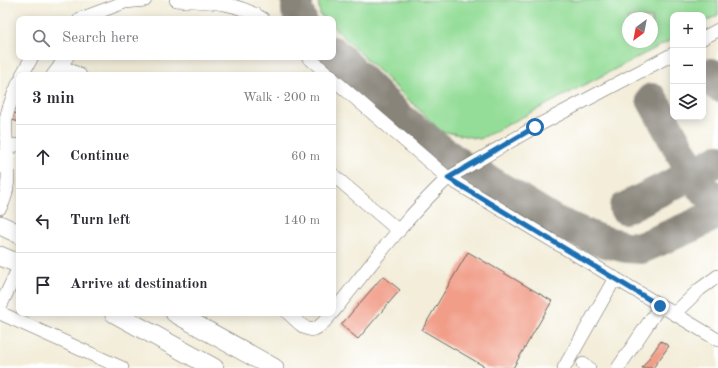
<!DOCTYPE html>
<meta charset="utf-8">
<style>
:root{--surface:#fff;--page:#f7f7f7;--text:#2b2b33;--muted:#7c7c81;--line:#e1e1e2}
body{margin:0;font-family:"Old Standard TT",serif;background:var(--page);color:var(--text)}
.controls{position:absolute;right:12px;top:12px;display:grid;overflow:hidden;border-radius:8px;box-shadow:0 2px 10px #0003}
.controls button{width:36px;height:36px;display:grid;place-items:center;padding:0;border:0;border-bottom:1px solid var(--line);background:var(--surface);color:var(--text);font:20px sans-serif}
.compass{position:absolute;left:622px;top:12px;width:36px;height:36px;border-radius:50%;background:var(--surface);box-shadow:0 2px 10px #0003;rotate:212deg}
.stop{position:absolute;width:12px;height:12px;margin:-9px;border:3px solid #1f6fb2;border-radius:50%;background:#fff}
.stop.end{background:#1f6fb2;border-color:#fff;box-shadow:0 1px 4px #0008}
.list{margin:0;padding:0;list-style:none}
h2{display:flex;justify-content:space-between;align-items:center;height:52px;margin:0;padding:0 16px;font-size:17px}
h2 small{font-size:13px;font-weight:400;color:var(--muted)}
.list li{display:grid;grid-template-columns:26px 1fr auto;gap:12px;align-items:center;box-sizing:border-box;height:64px;padding:0 16px;border-top:1px solid var(--line)}
.list b{display:block;font-size:15px;white-space:nowrap}
.list em{font-size:13px;font-style:normal;color:var(--muted)}
.icon{flex:none;width:22px;height:22px;fill:none;stroke:currentColor;stroke-width:2;stroke-linecap:round;stroke-linejoin:round}
.map{position:relative;flex:none;width:718px;height:368px;overflow:hidden}
.search{position:absolute;background:var(--surface);box-shadow:0 2px 10px #0003;left:16px;top:16px;width:320px;height:44px;display:flex;align-items:center;gap:10px;box-sizing:border-box;padding:0 14px;border-radius:8px;color:var(--muted);font-size:15px}
.panel{position:absolute;background:var(--surface);box-shadow:0 2px 10px #0003;left:16px;top:72px;width:320px;height:244px;border-radius:8px}
.map>svg:first-child{display:block}
.grass{fill:#94dd98;stroke:#587c5a;fill-rule:evenodd}
.lines{fill:none;stroke-linecap:round;stroke-linejoin:round}
.taxiway{stroke:#88847a;stroke-width:32}
.building{fill:#f19d88}
.minor-casing{stroke:#67655e;stroke-width:14}
.highway-casing{stroke:#67655e;stroke-width:20}
.minor{stroke:#fff;stroke-width:13}
.highway{stroke:#fff;stroke-width:19}
.route{stroke:#1f6fb2;stroke-width:5}
</style>
<div class="map">
<svg width="718" height="368" viewBox="0 0 718 368">
<rect width="100%" height="100%" fill="#fff"/>
<filter id="ink" filterUnits="userSpaceOnUse"><feTurbulence type="fractalNoise" baseFrequency=".025" numOctaves="2"/><feDisplacementMap in="SourceGraphic" scale="8" xChannelSelector="R" yChannelSelector="G"/><feConvolveMatrix kernelMatrix="1 2 1 2 8 2 1 2 1" color-interpolation-filters="sRGB"/></filter>
<filter id="wash" filterUnits="userSpaceOnUse"><feTurbulence type="fractalNoise" baseFrequency=".012" numOctaves="4" result="noise"/><feDisplacementMap in="SourceGraphic" scale="16" xChannelSelector="R" yChannelSelector="G"/><feGaussianBlur stdDeviation="0.9" result="paint"/><feColorMatrix in="noise" values="0 0 0 0 0 0 0 0 0 0 0 0 0 0 0 0 0 1.4 0 .05"/><feComposite in="paint" operator="in"/></filter>
<g filter="url(#wash)">
<rect width="100%" height="100%" fill="#f3edd9"/>
<!-- grass -->
<path class="grass" d="M318 0H718V15L703 23V15H673V39L480 139 441 131 333 27V19H325L320 15ZM628 18H652V42H628Z"/>
<g class="lines">
<!-- taxiway -->
<path class="taxiway" d="M297 0V11L301 19
M333 52 400 118 464 168 487 180 554 221 598 240 626 247 641 248 692 226 718 213
M711 74 718 86
M652 99 699 185 710 195 718 198
M625 208 693 174 718 160"/>
</g>
<g id="blocks">
<!-- building -->
<path class="building" d="M14 113 19 114V122L12 120Z
M468 252 552 301 513 368H487L422 330Z
M383 276 400 290 358 339 341 325Z
M661 341 669 346 653 368H642Z"/>
</g>
</g>
<g filter="url(#ink)">
<use href="#blocks" fill-opacity="0" stroke="#67655e" stroke-width="1"/>
<g class="lines">
<defs>
<path id="minor" d="M176 0C209 2 234 1 263 19
M80 19 125 2 145 0
M703 38 718 30
M308 57 329 75
M60 65 80 75
M22 75 32 57
M53 75 67 57
M333 79 448 178 718 340
M6 146 19 145
M333 175 399 231
M0 208C15 185 4 147 6 120 7 109 15 92 19 82
M0 307 19 267
M333 312C370 266 405 218 448 178L535 127 673 54
M0 313 122 368
M288 313C309 333 312 337 332 313
M674 314 700 289 718 276
M583 364 589 368
M564 368 615 278
M618 368 660 306"/>
<path id="highway" d="M0 164 6 156
M0 225 19 234
M0 256 19 264
M114 313 214 368
M175 313 274 368"/>
</defs>
<!-- minor casing -->
<use href="#minor" class="minor-casing"/>
<!-- highway casing -->
<use href="#highway" class="highway-casing"/>
<!-- minor -->
<use href="#minor" class="minor"/>
<!-- highway -->
<use href="#highway" class="highway"/>
</g>
</g>
<g class="lines" filter="url(#ink)">
<!-- route -->
<path class="route" d="M535 127 448 178 660 306"/>
</g>
</svg>
<div class="controls">
<button>+</button>
<button>−</button>
<button><svg class="icon" aria-label="layers" viewBox="0 0 24 24"><path d="M12 4l9 5-9 5-9-5zM3 14l9 5 9-5"/></svg></button>
</div>
<svg class="compass" viewBox="-18 -18 36 36"><path d="M0-13l5 13h-10z" fill="#e53935"/><path d="M0 13l5-13h-10z" fill="#7c7c81"/></svg>
<div class="stop" style="left:535px;top:127px"></div>
<div class="stop end" style="left:660px;top:306px"></div>
<div class="search"><svg class="icon" aria-label="search" viewBox="0 0 24 24"><circle cx="10" cy="10" r="6"/><path d="M15 15l6 6"/></svg>Search here</div>
<section class="panel">
<h2>3 min<small>Walk · 200 m</small></h2>
<ul class="list">
<li><svg class="icon" aria-label="ahead" viewBox="0 0 24 24"><path d="M12 20V5M6 11l6-6 6 6"/></svg><div><b>Continue</b></div><em>60 m</em></li>
<li><svg class="icon" aria-label="left" viewBox="0 0 24 24"><path d="M17 20v-9H6M10 6l-5 5 5 5"/></svg><div><b>Turn left</b></div><em>140 m</em></li>
<li><svg class="icon" aria-label="arrive" viewBox="0 0 24 24"><path d="M6 21V4h12l-3 4 3 4H6"/></svg><div><b>Arrive at destination</b></div></li>
</ul>
</section>
</div>
